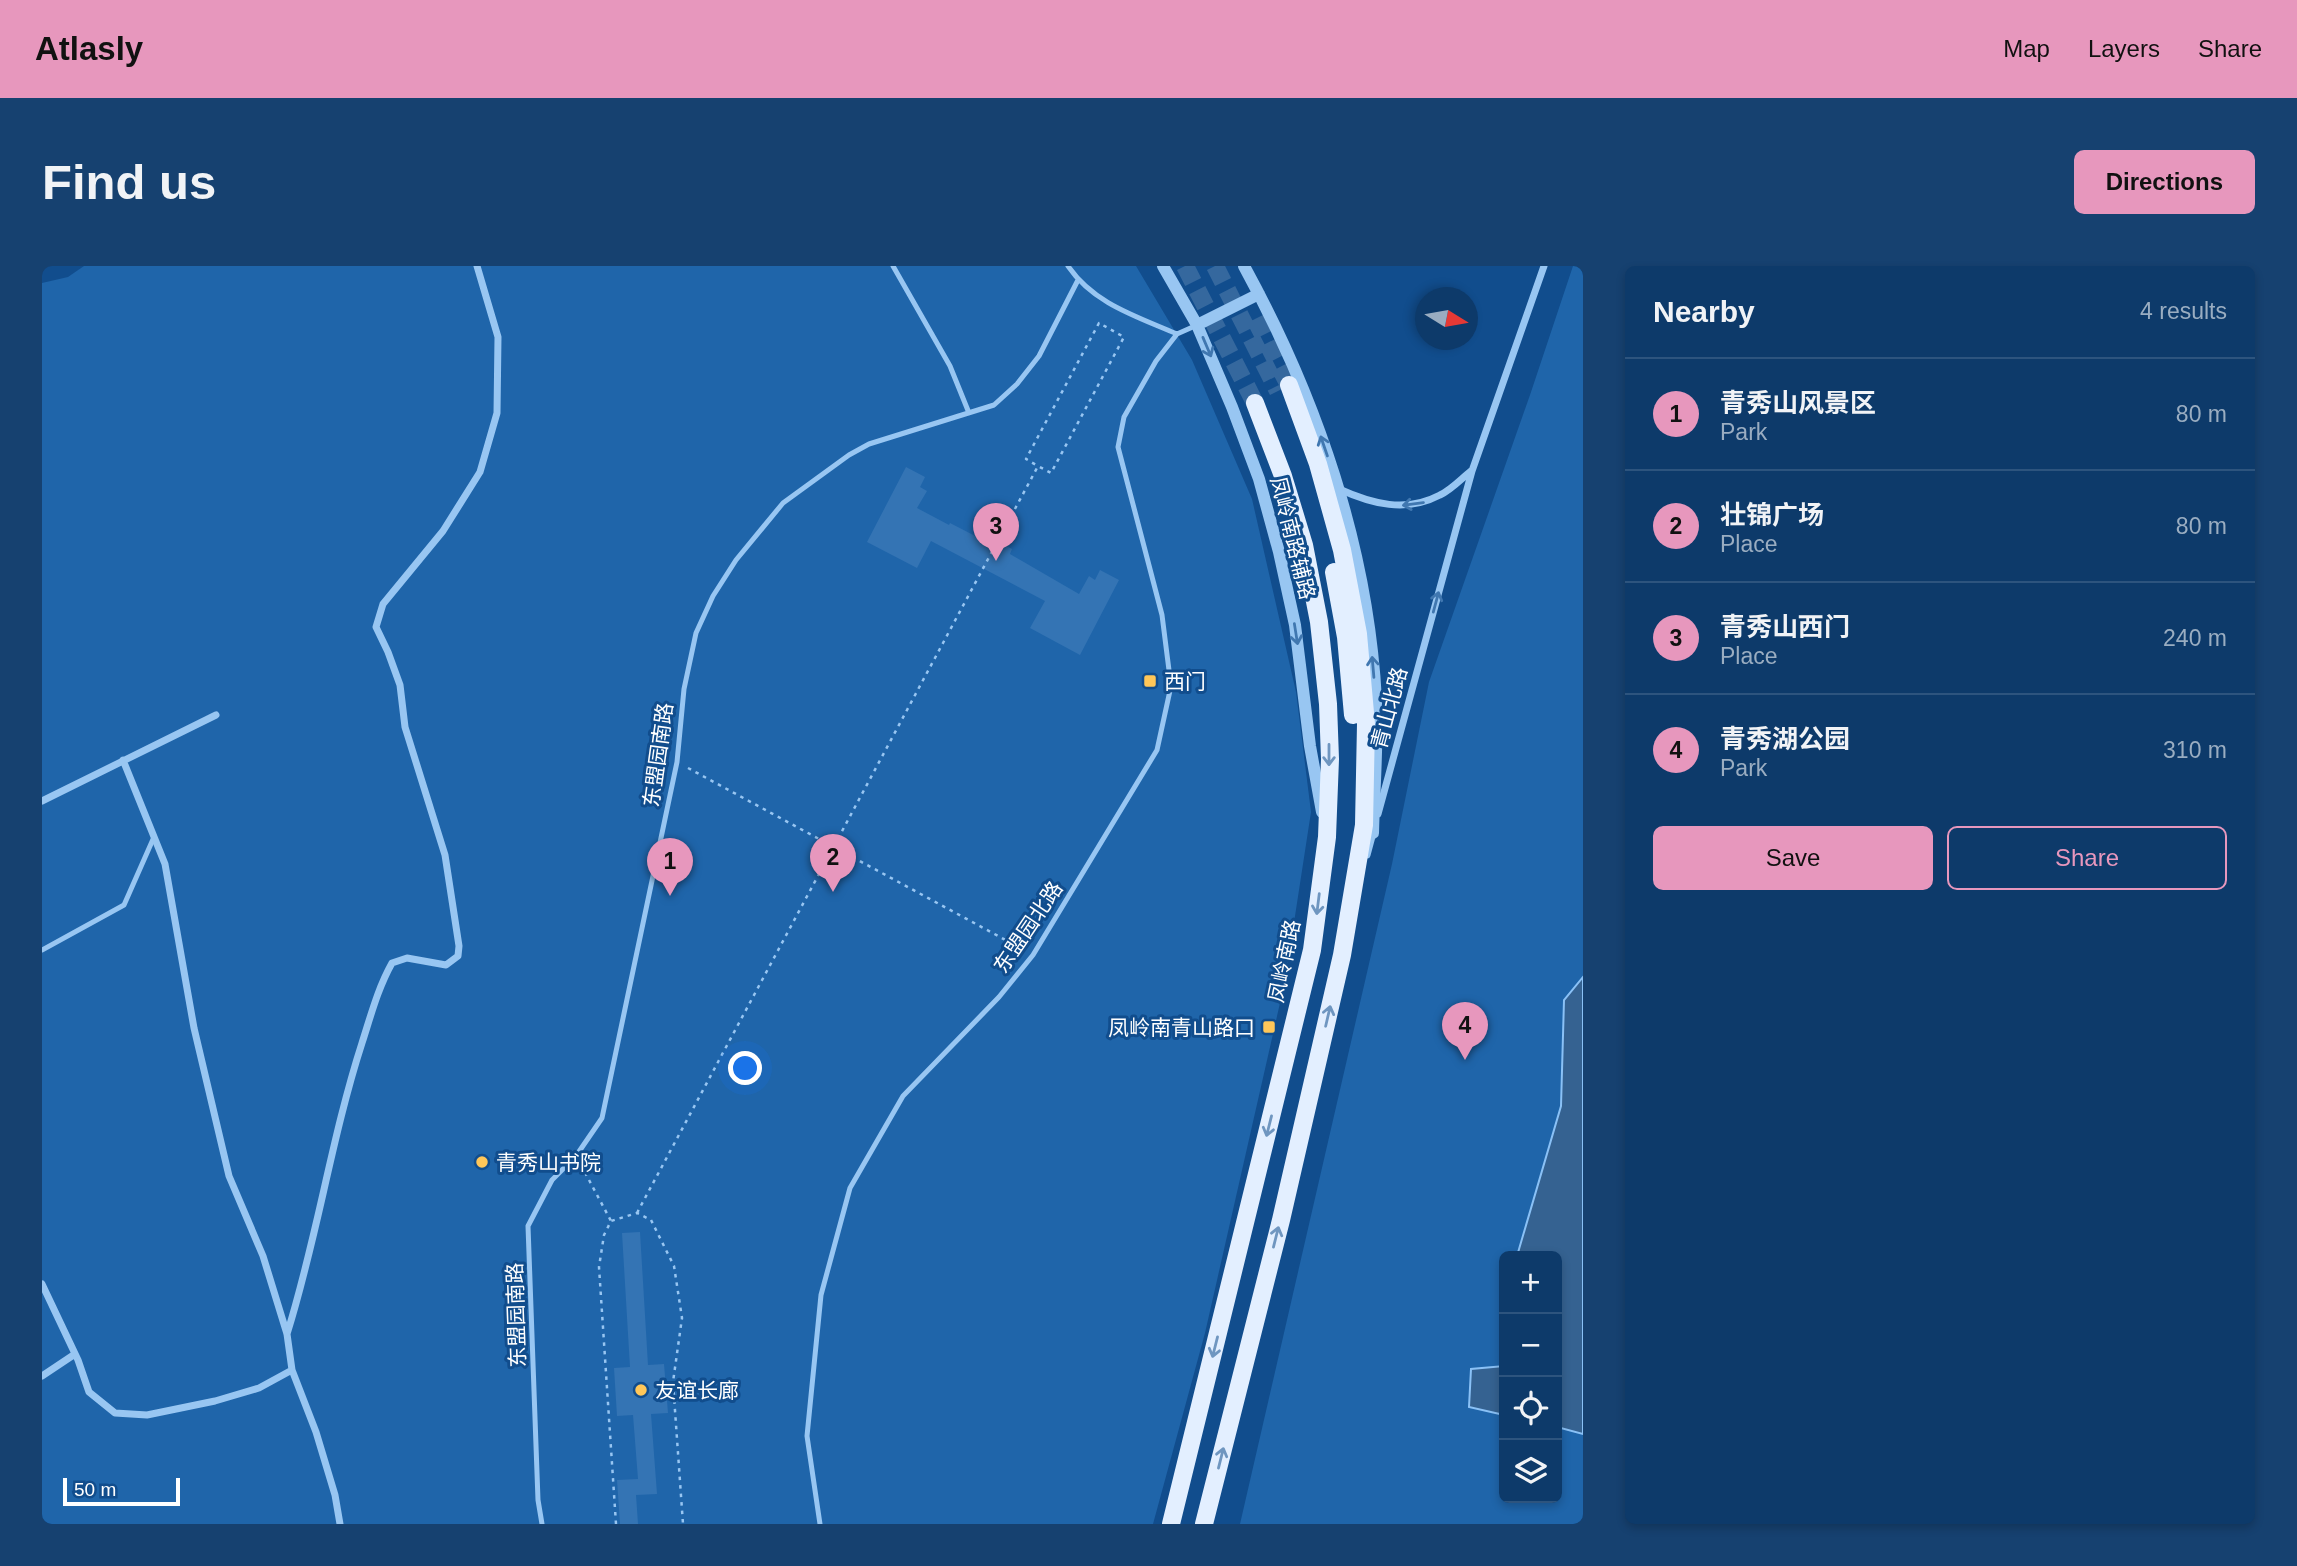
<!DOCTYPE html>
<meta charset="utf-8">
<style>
:root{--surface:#0d3a6a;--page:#164170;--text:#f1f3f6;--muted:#9aadc1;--line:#2d547e;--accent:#e797bd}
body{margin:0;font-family:Helvetica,"Noto Sans SC",sans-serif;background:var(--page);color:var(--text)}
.controls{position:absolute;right:21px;bottom:21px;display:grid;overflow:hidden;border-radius:10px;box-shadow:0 4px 10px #0003}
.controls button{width:63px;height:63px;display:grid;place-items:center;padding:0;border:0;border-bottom:2px solid var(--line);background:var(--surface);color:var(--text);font:35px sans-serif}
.compass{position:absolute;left:1373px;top:21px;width:63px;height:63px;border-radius:50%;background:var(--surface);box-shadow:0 4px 10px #0003;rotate:101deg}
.scale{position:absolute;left:21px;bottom:18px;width:117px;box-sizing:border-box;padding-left:7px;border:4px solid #fff;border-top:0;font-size:19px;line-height:24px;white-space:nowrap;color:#fff;-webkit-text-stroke:5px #114d8d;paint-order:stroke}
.you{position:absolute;left:704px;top:803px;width:24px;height:24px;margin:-18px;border:5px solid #fff;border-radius:50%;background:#1a73e8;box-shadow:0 0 0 10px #1a73e833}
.badge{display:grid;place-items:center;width:46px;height:46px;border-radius:50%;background:var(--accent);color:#111;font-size:23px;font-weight:700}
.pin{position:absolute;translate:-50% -58px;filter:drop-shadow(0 2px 4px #0008)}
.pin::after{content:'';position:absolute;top:37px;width:24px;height:21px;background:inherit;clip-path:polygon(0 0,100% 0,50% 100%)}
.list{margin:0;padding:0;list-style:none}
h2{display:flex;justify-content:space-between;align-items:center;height:91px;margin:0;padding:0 28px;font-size:30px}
h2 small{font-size:23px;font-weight:400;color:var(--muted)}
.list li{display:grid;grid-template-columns:46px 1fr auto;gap:21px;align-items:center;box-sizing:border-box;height:112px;padding:0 28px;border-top:2px solid var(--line)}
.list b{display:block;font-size:26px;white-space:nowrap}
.list p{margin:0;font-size:23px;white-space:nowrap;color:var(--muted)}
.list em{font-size:23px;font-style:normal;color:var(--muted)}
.actions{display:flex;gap:14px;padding:21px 28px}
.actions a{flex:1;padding:16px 0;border:2px solid var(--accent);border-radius:10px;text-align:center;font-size:24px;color:var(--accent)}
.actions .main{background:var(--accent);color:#111}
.icon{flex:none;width:38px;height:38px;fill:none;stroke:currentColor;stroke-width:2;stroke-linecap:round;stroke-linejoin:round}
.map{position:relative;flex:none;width:1541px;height:1258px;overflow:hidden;border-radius:10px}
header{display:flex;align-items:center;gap:42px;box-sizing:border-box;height:98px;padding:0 35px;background:var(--accent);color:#111}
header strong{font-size:33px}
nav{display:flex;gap:38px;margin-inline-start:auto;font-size:24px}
.intro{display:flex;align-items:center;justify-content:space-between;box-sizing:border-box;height:168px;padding:0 42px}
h1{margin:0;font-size:49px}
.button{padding:18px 32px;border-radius:10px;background:var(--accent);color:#111;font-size:24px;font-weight:700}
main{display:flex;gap:42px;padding:0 42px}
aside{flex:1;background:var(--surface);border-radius:10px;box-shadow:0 4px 10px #0003}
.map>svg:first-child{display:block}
.green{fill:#1f65aa;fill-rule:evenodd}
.water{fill:#356291;stroke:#8ac1f6;stroke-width:2}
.building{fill:#3474b4}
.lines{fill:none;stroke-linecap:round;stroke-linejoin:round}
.primary-tunnel{stroke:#35689e;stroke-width:18;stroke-dasharray:18 9;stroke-linecap:butt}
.path{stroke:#98c6f2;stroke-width:2.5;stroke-dasharray:3.5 5;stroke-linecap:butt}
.service{stroke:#98c6f2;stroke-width:5}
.minor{stroke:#98c6f2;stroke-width:7}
.tertiary{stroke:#98c6f2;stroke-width:12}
.primary{stroke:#e3efff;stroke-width:18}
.oneway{stroke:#4077b0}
.oneway2{stroke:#6f96c0}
.poi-dot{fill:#ffc759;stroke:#114d8d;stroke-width:2.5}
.labels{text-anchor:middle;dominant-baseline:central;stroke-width:6;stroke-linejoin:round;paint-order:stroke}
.street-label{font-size:21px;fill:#fff;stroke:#114d8d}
.poi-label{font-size:21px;fill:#fff;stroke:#114d8d;text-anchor:start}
</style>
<header>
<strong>Atlasly</strong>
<nav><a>Map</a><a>Layers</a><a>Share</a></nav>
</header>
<div class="intro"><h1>Find us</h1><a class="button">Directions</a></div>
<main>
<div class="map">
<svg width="1541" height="1258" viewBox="0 0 1541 1258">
<rect width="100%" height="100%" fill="#114d8d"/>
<!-- green -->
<path class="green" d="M42 0H1094L1150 94 1210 233 1254 426 1269 546 1243 715 1163 1067 1111 1258H0V17L26 11Z
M1531 0H1541V1258H1198L1350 598 1387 416 1488 129ZM1462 990H1515V1232H1462Z"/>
<!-- water -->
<path class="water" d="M1541 711V1168L1515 1161V990H1475L1519 840 1522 734Z
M1462 1100V1149L1427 1141 1429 1103Z"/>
<!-- building -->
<path class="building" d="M864 201 883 211 878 221 885 225 875 242 907 259 908 257 939 273 942 268 970 283 968 288 1037 328 1047 310 1053 314 1058 304 1077 314 1038 389 988 362 1003 335 889 275 875 302 825 276Z
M598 966 606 1099 622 1098 626 1147 609 1148 615 1228 594 1229 596 1258H578L575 1214 596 1213 591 1149 575 1150 572 1102 588 1101 580 967Z"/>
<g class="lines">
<!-- primary-tunnel -->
<path class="primary-tunnel" d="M1143 0 1213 137
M1173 0 1236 125
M1213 53 1247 119"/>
<!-- path -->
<path class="path" d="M646 502 982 684
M539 899 569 955
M595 947 996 200 1009 207 1082 71 1057 57 984 193 996 200
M574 1258 557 1001 562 969 569 955 595 947 609 954 632 1000 640 1052 631 1116 641 1258"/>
<!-- service -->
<path class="service" d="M851 0 908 100 927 147
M1026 0C1052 38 1094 50 1135 68L1153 60
M0 684 82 639 112 571
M500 1258 496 1234 486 960 510 914 534 890 560 852 635 496 642 423 654 367 671 330 694 294 741 237 807 189 827 178 952 139 975 118 997 90 1036 14
M778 1258 765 1170 779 1029 808 922 861 830 957 731 991 689 1115 484 1129 420 1120 349 1076 181 1082 151 1114 95 1135 68"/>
<!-- minor -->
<path class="minor" d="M1297 223C1330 238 1364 247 1398 229 1409 224 1419 213 1429 205
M81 494 123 598 152 762 187 910 221 990 245 1068 250 1104 274 1166 293 1229 298 1258
M0 535 174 449
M1336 548 1430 205 1502 0
M1325 589 1332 563
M0 1018 36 1094 47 1126 73 1147 105 1149 173 1135 217 1122 250 1104
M245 1068C275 973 289 873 320 777 329 749 336 722 350 697L365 692 404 699 416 690 417 680 403 589 363 461 358 419 346 386 334 361 341 338 401 265 438 206 455 147 456 71 435 0
M0 1110 33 1088"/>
<!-- tertiary -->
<path class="tertiary" d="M1121 0 1155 59 1190 141 1217 213 1237 286 1253 359 1268 480 1280 546
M1202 0C1275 133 1326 282 1334 434 1336 478 1332 523 1331 567
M1155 59 1217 28"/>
<!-- primary -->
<path class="primary" d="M1292 306 1304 371 1311 449
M1129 1258 1270 684 1285 571 1288 493 1286 438 1277 356 1262 279 1241 210 1213 137
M1162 1258 1239 954 1300 689 1322 559 1324 458 1316 368 1300 284 1276 198 1247 119"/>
</g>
<!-- one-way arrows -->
<defs><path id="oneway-shaft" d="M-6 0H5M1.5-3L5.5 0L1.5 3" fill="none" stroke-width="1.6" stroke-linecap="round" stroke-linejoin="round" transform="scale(1.75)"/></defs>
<g class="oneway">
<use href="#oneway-shaft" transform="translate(1165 81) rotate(67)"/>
<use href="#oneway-shaft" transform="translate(1282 180) rotate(-109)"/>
<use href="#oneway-shaft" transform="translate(1371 238) rotate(172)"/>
<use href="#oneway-shaft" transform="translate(1394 336) rotate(-75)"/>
<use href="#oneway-shaft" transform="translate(1254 368) rotate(81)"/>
<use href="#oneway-shaft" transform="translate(1331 401) rotate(-95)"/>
</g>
<g class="oneway2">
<use href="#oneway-shaft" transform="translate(1287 489) rotate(90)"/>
<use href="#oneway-shaft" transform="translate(1276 638) rotate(97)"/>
<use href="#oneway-shaft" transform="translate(1286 750) rotate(-77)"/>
<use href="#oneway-shaft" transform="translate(1227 860) rotate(104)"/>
<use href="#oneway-shaft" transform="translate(1234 971) rotate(-76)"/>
<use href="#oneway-shaft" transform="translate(1173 1081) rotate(104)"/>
<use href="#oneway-shaft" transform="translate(1179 1192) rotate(-76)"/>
</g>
<!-- markers -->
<g class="poi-dot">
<rect x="1101" y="408" width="14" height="14" rx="3.5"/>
<rect x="1220" y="754" width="14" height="14" rx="3.5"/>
<circle cx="440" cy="896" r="7"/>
<circle cx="599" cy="1124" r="7"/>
</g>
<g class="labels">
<!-- street labels -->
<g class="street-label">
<text transform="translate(1251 272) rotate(76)">凤岭南路辅路</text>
<text transform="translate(1347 442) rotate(-75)">青山北路</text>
<text transform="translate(616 489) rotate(-82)">东盟园南路</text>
<text transform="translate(986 661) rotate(-56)">东盟园北路</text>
<text transform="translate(1242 695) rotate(-78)">凤岭南路</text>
<text transform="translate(474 1049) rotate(-92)">东盟园南路</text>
</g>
<!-- poi labels -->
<g class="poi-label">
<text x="1122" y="415">西门</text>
<text x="1213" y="761" text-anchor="end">凤岭南青山路口</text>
<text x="454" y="896">青秀山书院</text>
<text x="613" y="1124">友谊长廊</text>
</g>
</g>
</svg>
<div class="controls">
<button>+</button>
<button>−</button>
<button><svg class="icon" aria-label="locate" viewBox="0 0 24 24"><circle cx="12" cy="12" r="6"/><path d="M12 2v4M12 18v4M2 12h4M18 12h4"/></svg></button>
<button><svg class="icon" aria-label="layers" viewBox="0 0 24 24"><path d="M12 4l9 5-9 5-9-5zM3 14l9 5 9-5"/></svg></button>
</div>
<svg class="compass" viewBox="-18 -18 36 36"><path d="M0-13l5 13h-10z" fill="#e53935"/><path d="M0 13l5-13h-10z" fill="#9aadc1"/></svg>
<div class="scale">50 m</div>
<div class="you"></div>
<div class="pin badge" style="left:628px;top:630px">1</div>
<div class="pin badge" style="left:791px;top:626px">2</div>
<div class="pin badge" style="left:954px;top:295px">3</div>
<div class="pin badge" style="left:1423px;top:794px">4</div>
</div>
<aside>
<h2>Nearby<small>4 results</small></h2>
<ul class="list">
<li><span class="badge">1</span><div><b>青秀山风景区</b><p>Park</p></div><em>80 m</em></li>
<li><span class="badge">2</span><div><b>壮锦广场</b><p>Place</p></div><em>80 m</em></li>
<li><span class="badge">3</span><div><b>青秀山西门</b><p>Place</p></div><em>240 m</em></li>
<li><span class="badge">4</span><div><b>青秀湖公园</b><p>Park</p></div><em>310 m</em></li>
</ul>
<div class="actions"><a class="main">Save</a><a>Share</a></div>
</aside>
</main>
